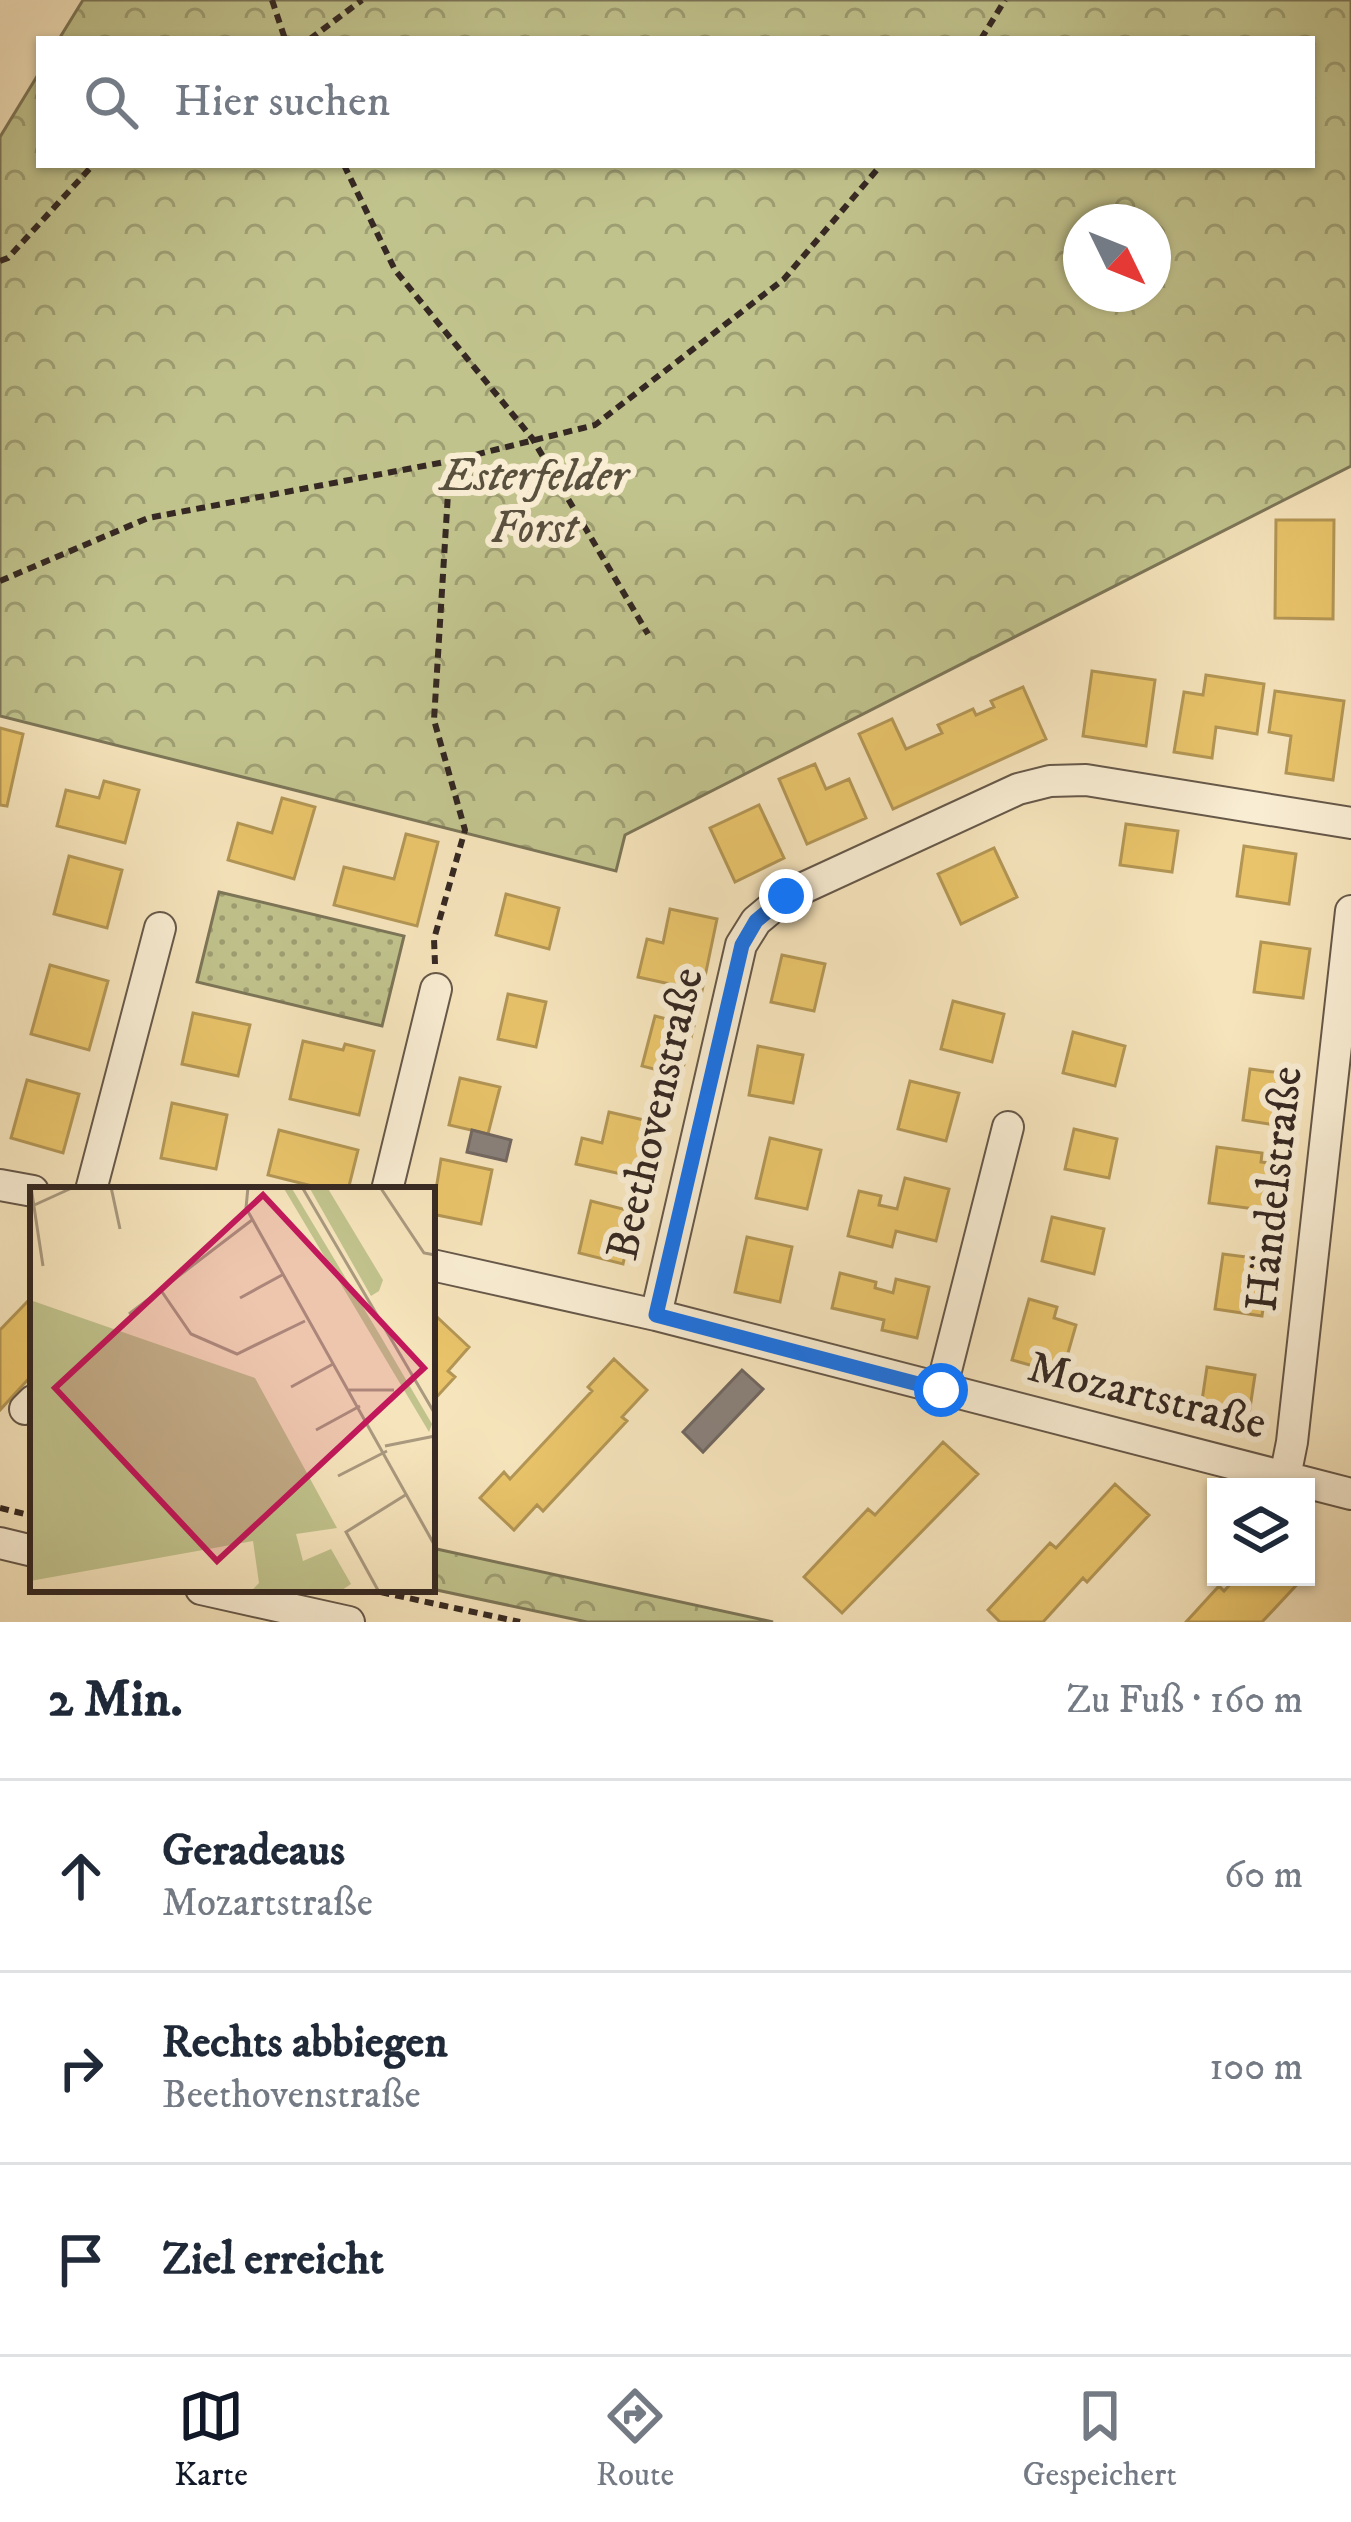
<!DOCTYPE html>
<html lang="de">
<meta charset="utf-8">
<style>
:root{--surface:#fff;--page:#f6f6f7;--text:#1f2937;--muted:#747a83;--line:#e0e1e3;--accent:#111827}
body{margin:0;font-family:"IM FELL DW Pica",serif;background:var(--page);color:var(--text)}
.controls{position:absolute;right:36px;bottom:36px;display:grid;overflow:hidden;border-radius:0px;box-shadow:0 3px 9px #0004}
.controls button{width:108px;height:108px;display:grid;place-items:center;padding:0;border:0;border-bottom:3px solid var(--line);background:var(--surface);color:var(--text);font:60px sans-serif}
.compass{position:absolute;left:1063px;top:204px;width:108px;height:108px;border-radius:50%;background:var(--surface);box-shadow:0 3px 9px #0004;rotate:133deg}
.stop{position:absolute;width:36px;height:36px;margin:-27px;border:9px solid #1a73e8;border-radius:50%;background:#fff}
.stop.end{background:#1a73e8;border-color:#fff;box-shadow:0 3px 12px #0008}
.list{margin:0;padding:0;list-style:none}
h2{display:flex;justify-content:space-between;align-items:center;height:156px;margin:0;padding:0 48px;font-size:51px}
h2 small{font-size:39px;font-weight:400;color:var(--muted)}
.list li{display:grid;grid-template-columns:78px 1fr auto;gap:36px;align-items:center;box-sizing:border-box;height:192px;padding:0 48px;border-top:3px solid var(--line)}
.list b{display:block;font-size:45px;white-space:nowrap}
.list p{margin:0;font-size:39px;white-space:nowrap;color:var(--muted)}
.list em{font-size:39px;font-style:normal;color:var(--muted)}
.icon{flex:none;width:66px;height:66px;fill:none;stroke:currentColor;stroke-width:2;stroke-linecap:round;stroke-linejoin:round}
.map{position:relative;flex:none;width:1351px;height:1622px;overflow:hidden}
.search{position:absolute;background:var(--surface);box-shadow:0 3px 9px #0004;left:36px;right:36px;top:36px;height:132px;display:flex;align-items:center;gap:30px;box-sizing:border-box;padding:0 42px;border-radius:0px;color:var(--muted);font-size:45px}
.sheet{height:732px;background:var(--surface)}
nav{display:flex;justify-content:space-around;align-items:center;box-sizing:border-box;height:168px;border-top:3px solid var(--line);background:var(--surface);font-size:33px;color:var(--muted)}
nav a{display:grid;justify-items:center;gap:6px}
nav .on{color:var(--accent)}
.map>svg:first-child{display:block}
.forest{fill:url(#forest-crowns);stroke:#7c7658;stroke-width:3;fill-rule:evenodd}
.park{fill:url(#park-dots);stroke:#7c7658;stroke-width:3}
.homes{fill:#e9c46a;stroke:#b39655;stroke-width:3}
.industry{fill:#8a817c;stroke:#716761;stroke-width:3}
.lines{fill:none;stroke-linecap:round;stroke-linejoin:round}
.minor-casing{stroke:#665849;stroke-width:34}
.path{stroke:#362923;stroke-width:6;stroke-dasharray:9 6;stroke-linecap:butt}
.minor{stroke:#f9edd3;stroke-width:30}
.route{stroke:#1a73e8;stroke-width:15}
.labels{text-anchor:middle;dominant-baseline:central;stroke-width:12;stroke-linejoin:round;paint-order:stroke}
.park-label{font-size:45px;font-style:italic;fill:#59503e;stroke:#f9edd3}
.street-label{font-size:45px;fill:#362923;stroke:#f9edd3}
.inset-road{fill:none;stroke:#a9997f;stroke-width:3}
.view{fill:#c2185b;fill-opacity:0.15;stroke:#c2185b;stroke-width:6}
.inset-edge{fill:none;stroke:#362923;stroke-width:6}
</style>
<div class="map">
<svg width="1351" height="1622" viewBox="0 0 1351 1622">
<defs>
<pattern id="forest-crowns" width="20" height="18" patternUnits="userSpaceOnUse" patternTransform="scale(3)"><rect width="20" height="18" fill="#c1c38d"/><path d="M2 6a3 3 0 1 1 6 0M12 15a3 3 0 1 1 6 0" fill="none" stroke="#9e9e73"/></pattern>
<pattern id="park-dots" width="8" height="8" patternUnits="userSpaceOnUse" patternTransform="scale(3)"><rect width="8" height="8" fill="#c1c38d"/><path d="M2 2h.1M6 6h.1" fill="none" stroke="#9e9e73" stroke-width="1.8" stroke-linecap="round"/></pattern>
</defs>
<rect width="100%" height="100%" fill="#f6e4bc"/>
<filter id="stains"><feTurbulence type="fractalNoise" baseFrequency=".00167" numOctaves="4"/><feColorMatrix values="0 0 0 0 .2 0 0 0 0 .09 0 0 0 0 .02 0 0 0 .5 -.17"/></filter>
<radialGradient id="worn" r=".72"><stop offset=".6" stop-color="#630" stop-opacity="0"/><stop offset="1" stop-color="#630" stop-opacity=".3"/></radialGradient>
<!-- forest -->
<path class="forest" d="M83 0H1351V466L625 835 616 871 0 716V137L39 73V165H1312V39H59ZM1081 222H1153V294H1081Z
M432 1548 773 1622H587L432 1589Z"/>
<!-- park -->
<path class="park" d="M219 892 404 936 382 1026 197 982Z"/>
<!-- homes -->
<path class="homes" d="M1276 520H1334L1333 619 1275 618Z
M1092 671 1155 680 1146 746 1083 736Z
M1206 675 1264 684 1257 734 1216 727 1212 758 1174 752 1184 692 1203 695Z
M1023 687 1046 739 893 809 859 734 892 719 906 749 942 733 938 725 973 709 976 715 994 707 991 701Z
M1275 691 1344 701 1333 780 1286 773 1291 736 1269 732Z
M0 728 23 734 7 806 0 805Z
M815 764 826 789 849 779 866 818 807 844 779 779Z
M104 781 139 790 125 843 57 826 66 790 99 798Z
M282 798 315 807 294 879 228 860 238 823 272 833Z
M759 805 784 858 735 882 710 828Z
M1126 824 1178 831 1172 872 1120 865Z
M406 834 438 842 417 926 334 905 344 867 394 879Z
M1244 846 1296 854 1289 904 1237 896Z
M994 848 1017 897 961 924 938 874Z
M69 856 122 870 107 928 54 914Z
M506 894 559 908 549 949 496 935Z
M670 909 717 919 702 991 638 977 647 939 663 943Z
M1261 942 1310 949 1303 998 1254 992Z
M782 955 825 964 814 1011 771 1002Z
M50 965 108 981 89 1050 31 1034Z
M508 994 546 1002 536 1047 498 1039Z
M953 1001 1004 1014 992 1062 941 1049Z
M193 1013 250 1025 238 1076 182 1064Z
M655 1016 694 1026 681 1076 642 1066Z
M1073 1032 1125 1046 1115 1086 1063 1073Z
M303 1041 343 1050 345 1044 374 1051 359 1115 290 1099Z
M758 1046 803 1055 793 1103 749 1095Z
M1250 1069 1296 1075 1289 1127 1243 1120Z
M460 1078 500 1087 488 1134 449 1125Z
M27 1080 79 1094 63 1153 11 1138Z
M910 1081 959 1093 946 1141 898 1129Z
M172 1103 227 1115 216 1169 161 1158Z
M609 1112 657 1123 644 1179 576 1164 582 1138 602 1143Z
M1074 1129 1117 1139 1109 1178 1065 1169Z
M279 1130 358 1150 348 1190H328L268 1175Z
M770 1138 821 1150 807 1209 756 1198Z
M1217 1147 1262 1153 1261 1162 1285 1165 1278 1212 1209 1203Z
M441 1159 492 1170 481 1224 432 1214Z
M905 1178 949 1189 936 1241 896 1231 892 1247 848 1236 859 1191 881 1196 879 1205 897 1209Z
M591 1201 635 1212 623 1264 579 1253Z
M1052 1217 1104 1229 1094 1274 1042 1261Z
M747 1237 792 1247 780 1302 735 1292Z
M1223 1254 1270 1260 1262 1316 1215 1309Z
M840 1273 876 1282 875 1288 893 1293 896 1279 929 1287 917 1338 882 1330 884 1320 832 1308Z
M1029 1299 1057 1307 1054 1318 1076 1325 1062 1374 1012 1360Z
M29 1300 33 1301V1374L0 1410V1330Z
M437 1317 469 1347 448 1371 455 1377 432 1402V1322Z
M614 1359 647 1390 622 1417 627 1421 543 1511 537 1505 514 1530 480 1498 504 1472 510 1479 592 1391 588 1387Z
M1207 1367 1255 1375 1248 1421 1200 1414Z
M943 1442 978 1474 842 1613 804 1577 868 1509 875 1515Z
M1115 1484 1149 1515 1087 1582 1083 1578 1043 1622H1000L988 1610 1050 1543 1056 1548Z
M1237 1577H1304L1262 1622H1186L1219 1586 1224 1591Z"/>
<!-- industry -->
<path class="industry" d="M472 1130 511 1140 506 1161 467 1152Z
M742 1370 763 1389 703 1452 683 1432Z"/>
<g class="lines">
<defs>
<path id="minor" d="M0 1185 33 1191
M91 1190 160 928
M387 1190 436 989
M432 1265 656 1315 1351 1494
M656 1315 741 945 756 921 786 896 1018 789 1050 781 1086 780 1351 823
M941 1390 1008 1127
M25 1409 33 1401
M1285 1477 1292 1442 1351 911
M0 1543 33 1551
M201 1589 349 1622"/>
</defs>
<!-- minor casing -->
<use href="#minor" class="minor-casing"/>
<!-- path -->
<path class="path" d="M272 0 285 39
M310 39 362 0
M981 39 1005 0
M344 165 395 270 532 438 648 634
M0 261 8 258 93 165
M0 581 148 518 450 461 595 425 784 279 881 165
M435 964 434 939 465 830 434 720 450 461
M0 1508 33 1516
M366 1589 520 1622"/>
<!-- minor -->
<use href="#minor" class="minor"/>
</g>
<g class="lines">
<!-- route -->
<path class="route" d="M786 896 756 921 742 945 656 1315 941 1390"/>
</g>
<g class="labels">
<!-- park labels -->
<g class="park-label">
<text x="534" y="477">Esterfelder<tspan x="534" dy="52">Forst</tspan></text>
</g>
<!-- street labels -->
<g class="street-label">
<text transform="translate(656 1114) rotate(-77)">Beethovenstraße</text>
<text transform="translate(1275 1189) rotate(-84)">Händelstraße</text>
<text transform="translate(1147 1396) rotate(14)">Mozartstraße</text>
</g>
</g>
<!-- overview -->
<g transform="translate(30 1187)">
<rect width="405" height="405" fill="#f6e4bc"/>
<path d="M253 0H261L351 150 402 237 399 245ZM279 0H297L353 93 349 104 341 109ZM0 113 225 191 307 341 266 347 273 374 301 362 321 397 309 405H220L229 396 223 354 0 394Z" fill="#c1c38d"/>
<path class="inset-road" d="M1 0 13 79M81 0 90 42M218 0 216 21 405 359M272 0 405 227M350 0 394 66 405 68M0 20 44 0M130 102 161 147 207 167 275 134M210 111 252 88M99 127 222 33M261 200 303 177M319 203H364M286 243 330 219M355 259 405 249M308 289 357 264M349 405 316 345 377 307"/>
<path class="view" d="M233 8 394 181 187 374 25 201Z"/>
<rect width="405" height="405" class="inset-edge"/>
</g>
<rect width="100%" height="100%" filter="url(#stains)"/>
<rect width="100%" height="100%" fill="url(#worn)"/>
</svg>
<div class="controls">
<button><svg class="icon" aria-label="layers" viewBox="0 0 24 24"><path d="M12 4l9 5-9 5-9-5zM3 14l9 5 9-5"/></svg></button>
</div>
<svg class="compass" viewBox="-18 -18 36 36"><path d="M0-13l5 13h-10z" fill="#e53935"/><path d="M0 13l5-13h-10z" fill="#747a83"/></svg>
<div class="stop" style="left:941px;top:1390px"></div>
<div class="stop end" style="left:786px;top:896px"></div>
<div class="search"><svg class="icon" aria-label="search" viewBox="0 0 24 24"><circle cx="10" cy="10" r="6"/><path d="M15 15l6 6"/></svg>Hier suchen</div>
</div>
<section class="sheet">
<h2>2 Min.<small>Zu Fuß · 160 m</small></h2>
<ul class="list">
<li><svg class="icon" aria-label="ahead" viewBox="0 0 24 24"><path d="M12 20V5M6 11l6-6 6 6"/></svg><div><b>Geradeaus</b><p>Mozartstraße</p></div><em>60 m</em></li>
<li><svg class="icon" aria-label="right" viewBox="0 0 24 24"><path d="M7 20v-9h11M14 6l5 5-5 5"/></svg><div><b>Rechts abbiegen</b><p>Beethovenstraße</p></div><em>100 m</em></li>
<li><svg class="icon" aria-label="arrive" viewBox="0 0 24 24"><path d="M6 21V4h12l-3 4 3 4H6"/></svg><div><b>Ziel erreicht</b></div></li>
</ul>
</section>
<nav>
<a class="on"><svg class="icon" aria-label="map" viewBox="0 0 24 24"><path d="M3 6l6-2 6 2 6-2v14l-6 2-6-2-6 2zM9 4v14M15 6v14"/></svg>Karte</a>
<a><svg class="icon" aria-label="directions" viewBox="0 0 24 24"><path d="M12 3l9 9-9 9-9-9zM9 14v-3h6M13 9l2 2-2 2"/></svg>Route</a>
<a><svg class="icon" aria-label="saved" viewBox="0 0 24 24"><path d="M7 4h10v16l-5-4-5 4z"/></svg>Gespeichert</a>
</nav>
